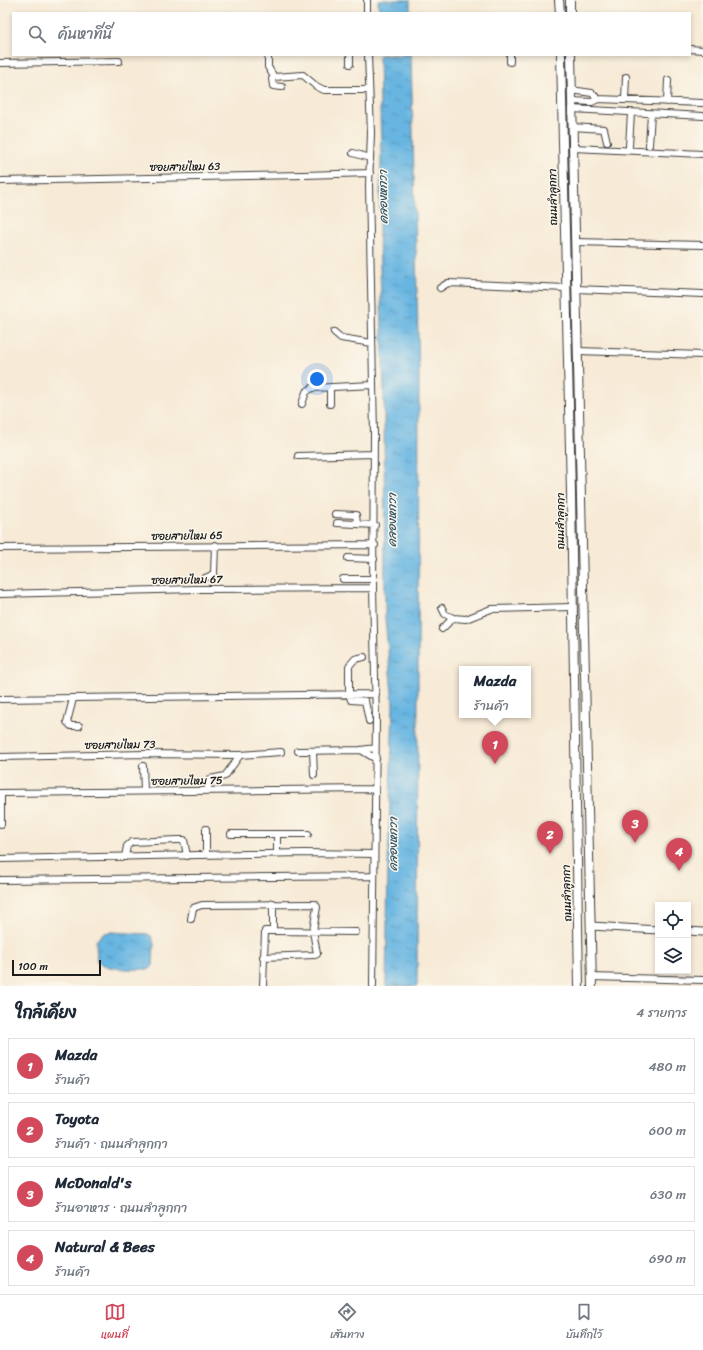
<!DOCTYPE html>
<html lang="th">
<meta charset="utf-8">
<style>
:root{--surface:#fff;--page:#f2f2f3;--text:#1f2937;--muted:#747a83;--line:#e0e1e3;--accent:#d1495b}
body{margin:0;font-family:Sriracha,"Playpen Sans Thai",sans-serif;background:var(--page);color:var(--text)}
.controls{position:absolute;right:12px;bottom:12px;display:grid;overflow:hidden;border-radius:0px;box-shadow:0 2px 6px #0003}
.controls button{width:36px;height:36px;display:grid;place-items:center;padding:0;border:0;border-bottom:1px solid var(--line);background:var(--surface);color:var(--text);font:20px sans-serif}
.scale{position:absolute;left:12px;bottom:10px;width:89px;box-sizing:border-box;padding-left:4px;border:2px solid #1c1c1c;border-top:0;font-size:11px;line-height:14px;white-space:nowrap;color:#1c1c1c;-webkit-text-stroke:3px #fbf7ec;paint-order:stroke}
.you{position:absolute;left:317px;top:379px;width:14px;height:14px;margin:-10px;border:3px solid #fff;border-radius:50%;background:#1a73e8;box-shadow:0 0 0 6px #1a73e833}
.badge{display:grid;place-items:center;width:26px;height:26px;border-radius:50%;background:var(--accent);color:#fff;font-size:13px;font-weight:700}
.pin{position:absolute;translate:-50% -33px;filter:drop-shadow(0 1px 2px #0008)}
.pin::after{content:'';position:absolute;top:21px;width:14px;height:12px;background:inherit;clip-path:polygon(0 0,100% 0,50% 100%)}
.popup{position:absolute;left:459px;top:666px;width:72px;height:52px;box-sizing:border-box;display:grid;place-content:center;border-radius:0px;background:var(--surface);filter:drop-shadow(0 1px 3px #0005);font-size:13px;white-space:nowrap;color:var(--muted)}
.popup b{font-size:15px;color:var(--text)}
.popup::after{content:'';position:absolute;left:50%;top:100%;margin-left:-8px;border:8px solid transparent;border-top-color:var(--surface)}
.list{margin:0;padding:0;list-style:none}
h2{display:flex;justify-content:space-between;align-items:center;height:52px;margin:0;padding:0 16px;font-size:17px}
h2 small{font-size:13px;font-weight:400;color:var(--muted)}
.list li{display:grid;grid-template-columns:26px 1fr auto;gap:12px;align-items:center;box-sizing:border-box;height:56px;margin:0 8px 8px;padding:0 8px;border:1px solid var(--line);border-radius:0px}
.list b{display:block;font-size:15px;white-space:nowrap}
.list p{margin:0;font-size:13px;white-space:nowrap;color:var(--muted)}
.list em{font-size:13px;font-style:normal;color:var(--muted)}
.icon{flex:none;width:22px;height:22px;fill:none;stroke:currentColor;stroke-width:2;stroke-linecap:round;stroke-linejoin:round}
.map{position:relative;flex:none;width:703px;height:986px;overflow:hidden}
.search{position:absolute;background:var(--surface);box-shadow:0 2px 6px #0003;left:12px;right:12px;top:12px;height:44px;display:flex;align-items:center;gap:10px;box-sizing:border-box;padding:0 14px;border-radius:0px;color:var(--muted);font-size:15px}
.sheet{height:308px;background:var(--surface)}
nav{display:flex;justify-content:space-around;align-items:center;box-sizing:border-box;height:56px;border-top:1px solid var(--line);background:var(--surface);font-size:11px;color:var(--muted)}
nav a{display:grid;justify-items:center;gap:2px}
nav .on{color:var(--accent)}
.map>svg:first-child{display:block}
.water{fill:url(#water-ripples);stroke:#42687e}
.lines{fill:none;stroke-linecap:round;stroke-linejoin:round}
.minor-casing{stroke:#3d3b38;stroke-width:8}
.tertiary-casing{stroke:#3d3b38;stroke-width:9}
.secondary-casing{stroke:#3d3b38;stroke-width:10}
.minor{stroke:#fff;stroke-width:6}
.tertiary{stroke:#fff;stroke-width:7}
.secondary{stroke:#fff;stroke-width:8}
.labels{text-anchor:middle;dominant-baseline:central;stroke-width:3;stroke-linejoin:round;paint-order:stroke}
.street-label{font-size:11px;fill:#1c1c1c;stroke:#fbf7ec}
.water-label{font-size:12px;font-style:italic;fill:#3a596b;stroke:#fbf7ec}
</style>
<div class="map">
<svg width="703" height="986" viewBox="0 0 703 986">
<defs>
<pattern id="water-ripples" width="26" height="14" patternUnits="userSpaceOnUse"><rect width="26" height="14" fill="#67b5e1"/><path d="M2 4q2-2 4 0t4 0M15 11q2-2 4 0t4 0" fill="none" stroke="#5492b6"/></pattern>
</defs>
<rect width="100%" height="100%" fill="#fbf7ec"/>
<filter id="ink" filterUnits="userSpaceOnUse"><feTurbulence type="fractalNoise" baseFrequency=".025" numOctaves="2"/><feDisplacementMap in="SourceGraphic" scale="8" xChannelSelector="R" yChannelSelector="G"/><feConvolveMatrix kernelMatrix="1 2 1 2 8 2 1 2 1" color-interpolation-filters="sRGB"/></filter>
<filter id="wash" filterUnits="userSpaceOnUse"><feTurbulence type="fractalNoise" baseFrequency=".012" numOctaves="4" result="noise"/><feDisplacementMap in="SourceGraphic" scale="16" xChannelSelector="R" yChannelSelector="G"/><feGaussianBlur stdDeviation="0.9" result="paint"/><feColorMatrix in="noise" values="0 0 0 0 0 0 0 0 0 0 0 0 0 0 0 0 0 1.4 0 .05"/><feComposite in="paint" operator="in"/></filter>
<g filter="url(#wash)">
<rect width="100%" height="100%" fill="#f7ead6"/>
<!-- water -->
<path class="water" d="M378 0H410V13H379Z
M379 55H411L419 374 417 986H386L388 863 393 705 385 618 384 396 379 235 381 157Z
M113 932 148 934 152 937 154 944 153 966 150 969C133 969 112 971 97 962L96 941 103 933Z"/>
</g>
<g filter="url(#ink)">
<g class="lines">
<defs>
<path id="minor" d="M367 0V13
M690 49 703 50
M268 55V67L274 77
M368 55 371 133 369 185 374 434 373 588 376 720 373 986
M510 62V55
M0 63 119 61
M350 64V55
M282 87 273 86 272 79 274 77 303 75 316 86 324 90H369
M571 90 592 93 598 99
M625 100 626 77
M572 101 592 102 598 99 703 103
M667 102 668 80
M572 109 703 116
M572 127 604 129 607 142
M649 145 651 114
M629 146 631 113
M573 148 703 154
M353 153 370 158
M0 181 304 175 370 173
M575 242 703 245
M440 288 448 283 566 288
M576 289 703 294
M334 332 341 338 372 343
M578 351 703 355
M330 387V404
M302 404 306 392 312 388 373 385
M298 456 374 454
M335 514 356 515 357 523
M337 523 375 525
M0 548 375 545
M348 558 374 559
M205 578 210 576 214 573 215 545
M343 579H374
M0 594 196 589 373 588
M442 608 445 614 453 618
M442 629 453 618 466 619 491 609 572 607
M364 657 355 659 349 666V694L351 700 365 701 369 721
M0 699 376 694
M73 699 67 722 71 726H79
M361 750 376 759
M298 751 361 750 375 748
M313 751 314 775
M0 757 145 754 240 755
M143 766 144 791
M207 791 210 779 225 776 240 755 281 752
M0 793 375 789
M1 793V824
M206 829V855
M231 834H308
M277 835V854
M125 857 127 846 132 842 177 840H184L187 856
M0 859 304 853 374 854
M0 880 374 876
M191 919 193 908 202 905 315 904 317 907 313 931 317 954 315 955 263 957
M273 931 356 932
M591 977 703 980
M263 986 265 931H273V903"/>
<path id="tertiary" d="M591 926 658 930
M688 931 703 932"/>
<path id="secondary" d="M559 0 560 13
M570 0V13
M561 55 571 493 579 986
M571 55 592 986"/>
</defs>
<!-- minor casing -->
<use href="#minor" class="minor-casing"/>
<!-- tertiary casing -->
<use href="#tertiary" class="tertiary-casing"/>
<!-- secondary casing -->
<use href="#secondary" class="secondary-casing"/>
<!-- minor -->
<use href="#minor" class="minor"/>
<!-- tertiary -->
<use href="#tertiary" class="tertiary"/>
<!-- secondary -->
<use href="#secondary" class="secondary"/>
</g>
</g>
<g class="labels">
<!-- street labels -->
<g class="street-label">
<text transform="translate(185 167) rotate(-1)">ซอยสายไหม 63</text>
<text transform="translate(553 197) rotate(-91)">ถนนลำลูกกา</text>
<text transform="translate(560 521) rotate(-90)">ถนนลำลูกกา</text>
<text transform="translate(187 536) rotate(-1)">ซอยสายไหม 65</text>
<text transform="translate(187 580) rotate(-1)">ซอยสายไหม 67</text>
<text transform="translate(120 745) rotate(-1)">ซอยสายไหม 73</text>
<text transform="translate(187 781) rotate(-1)">ซอยสายไหม 75</text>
<text transform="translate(567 893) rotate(-92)">ถนนลำลูกกา</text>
</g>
<!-- water labels -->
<g class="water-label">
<text transform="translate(383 197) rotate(-91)">คลองหกวา</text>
<text transform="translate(392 520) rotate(-90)">คลองหกวา</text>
<text transform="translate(393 844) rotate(-90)">คลองหกวา</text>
</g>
</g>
</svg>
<div class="controls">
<button><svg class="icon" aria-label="locate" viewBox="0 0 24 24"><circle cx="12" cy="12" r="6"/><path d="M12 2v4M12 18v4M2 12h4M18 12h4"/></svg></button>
<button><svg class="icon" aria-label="layers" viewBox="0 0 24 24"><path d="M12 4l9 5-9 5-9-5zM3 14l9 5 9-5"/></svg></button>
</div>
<div class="scale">100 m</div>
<div class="you"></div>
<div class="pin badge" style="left:495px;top:764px">1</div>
<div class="popup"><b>Mazda</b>ร้านค้า</div>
<div class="pin badge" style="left:550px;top:854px">2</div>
<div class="pin badge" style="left:635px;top:843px">3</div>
<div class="pin badge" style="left:679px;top:871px">4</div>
<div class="search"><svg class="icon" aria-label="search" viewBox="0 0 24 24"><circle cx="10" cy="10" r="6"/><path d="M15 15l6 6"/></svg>ค้นหาที่นี่</div>
</div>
<section class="sheet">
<h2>ใกล้เคียง<small>4 รายการ</small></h2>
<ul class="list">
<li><span class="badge">1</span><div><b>Mazda</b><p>ร้านค้า</p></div><em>480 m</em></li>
<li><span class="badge">2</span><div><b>Toyota</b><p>ร้านค้า · ถนนลำลูกกา</p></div><em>600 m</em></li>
<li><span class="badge">3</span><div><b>McDonald's</b><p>ร้านอาหาร · ถนนลำลูกกา</p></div><em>630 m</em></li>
<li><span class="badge">4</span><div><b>Natural &amp; Bees</b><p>ร้านค้า</p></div><em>690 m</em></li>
</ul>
</section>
<nav>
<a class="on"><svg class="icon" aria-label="map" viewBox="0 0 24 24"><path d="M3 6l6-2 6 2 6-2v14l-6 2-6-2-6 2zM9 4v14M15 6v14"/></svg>แผนที่</a>
<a><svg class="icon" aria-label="directions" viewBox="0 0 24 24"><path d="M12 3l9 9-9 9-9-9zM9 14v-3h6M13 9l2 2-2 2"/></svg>เส้นทาง</a>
<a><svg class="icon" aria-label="saved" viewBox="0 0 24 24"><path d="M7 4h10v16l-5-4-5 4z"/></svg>บันทึกไว้</a>
</nav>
